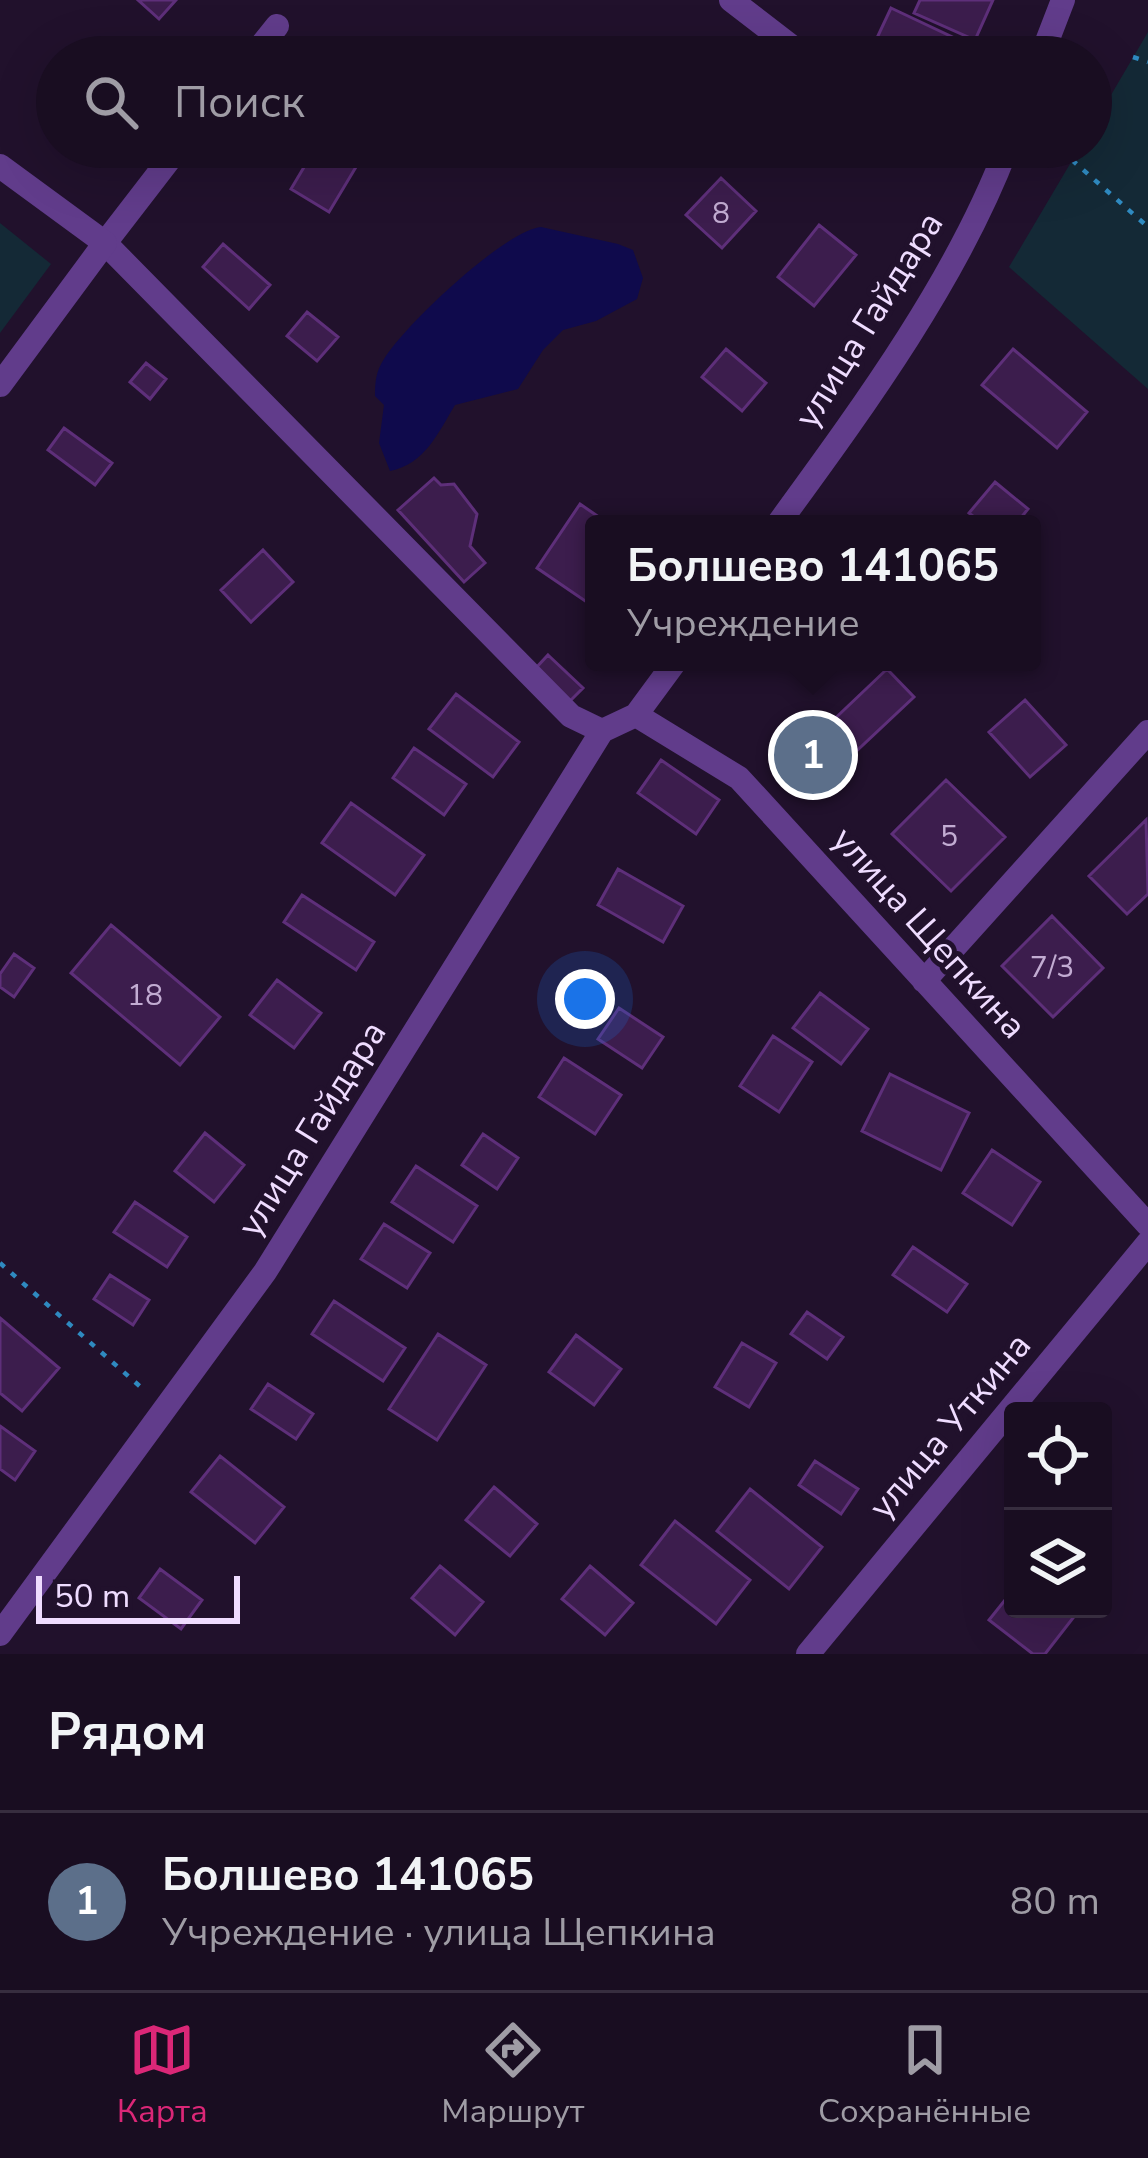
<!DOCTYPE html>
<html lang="ru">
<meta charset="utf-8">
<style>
:root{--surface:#190d21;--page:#22162a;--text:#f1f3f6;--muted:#9f9ca5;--line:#372d3f;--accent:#db2777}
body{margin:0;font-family:"Nunito Sans",sans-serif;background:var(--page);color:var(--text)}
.controls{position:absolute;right:36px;bottom:36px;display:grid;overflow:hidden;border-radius:12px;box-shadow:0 12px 48px #0002}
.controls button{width:108px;height:108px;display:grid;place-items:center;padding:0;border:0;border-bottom:3px solid var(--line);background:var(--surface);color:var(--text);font:60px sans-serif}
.scale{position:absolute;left:36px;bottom:30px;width:204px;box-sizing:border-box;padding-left:12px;border:6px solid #efdcff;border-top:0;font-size:33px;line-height:42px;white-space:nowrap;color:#efdcff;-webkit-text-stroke:9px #21112c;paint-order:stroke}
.you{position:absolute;left:585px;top:999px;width:42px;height:42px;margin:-30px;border:9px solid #fff;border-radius:50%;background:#1a73e8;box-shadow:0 0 0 18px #1a73e833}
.badge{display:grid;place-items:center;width:78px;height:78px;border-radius:50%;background:var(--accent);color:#fff;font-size:39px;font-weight:700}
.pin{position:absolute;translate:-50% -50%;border:6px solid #fff;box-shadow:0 3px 12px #0006}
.popup{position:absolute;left:585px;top:515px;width:456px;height:156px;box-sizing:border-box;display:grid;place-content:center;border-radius:12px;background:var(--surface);filter:drop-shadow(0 3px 9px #0005);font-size:39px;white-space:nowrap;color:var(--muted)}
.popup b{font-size:45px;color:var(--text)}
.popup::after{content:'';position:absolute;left:50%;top:100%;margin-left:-24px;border:24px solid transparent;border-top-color:var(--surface)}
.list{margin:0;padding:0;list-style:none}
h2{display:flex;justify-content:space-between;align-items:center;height:156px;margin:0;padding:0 48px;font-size:51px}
h2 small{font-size:39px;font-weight:400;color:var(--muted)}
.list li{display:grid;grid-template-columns:78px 1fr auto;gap:36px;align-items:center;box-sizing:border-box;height:180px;padding:0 48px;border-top:3px solid var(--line)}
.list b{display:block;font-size:45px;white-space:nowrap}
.list p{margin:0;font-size:39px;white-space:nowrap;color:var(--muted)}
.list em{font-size:39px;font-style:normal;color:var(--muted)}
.icon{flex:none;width:66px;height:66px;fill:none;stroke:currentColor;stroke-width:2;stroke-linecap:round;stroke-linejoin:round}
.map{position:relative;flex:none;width:1148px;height:1654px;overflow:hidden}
.search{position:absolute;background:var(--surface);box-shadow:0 12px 48px #0002;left:36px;right:36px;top:36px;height:132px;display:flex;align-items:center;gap:30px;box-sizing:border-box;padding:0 42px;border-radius:66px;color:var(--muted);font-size:45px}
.sheet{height:336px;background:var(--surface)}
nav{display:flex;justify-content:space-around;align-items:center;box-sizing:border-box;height:168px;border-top:3px solid var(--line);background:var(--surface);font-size:33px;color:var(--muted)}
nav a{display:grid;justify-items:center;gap:6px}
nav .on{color:var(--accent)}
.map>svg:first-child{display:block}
.green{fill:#142936}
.water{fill:#0f0a4c}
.building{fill:#3c1d4d;stroke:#5e2f7a;stroke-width:3}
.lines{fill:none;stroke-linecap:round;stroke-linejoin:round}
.path{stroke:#2f8ac0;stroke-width:4.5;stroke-dasharray:6 9;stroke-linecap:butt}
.minor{stroke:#613c8b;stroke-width:24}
.tertiary{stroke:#613c8b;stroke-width:24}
.labels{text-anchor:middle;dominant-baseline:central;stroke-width:10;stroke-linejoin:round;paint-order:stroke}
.number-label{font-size:30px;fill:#c2acd2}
.street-label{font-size:36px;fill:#efdcff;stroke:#21112c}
</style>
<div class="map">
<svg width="1148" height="1654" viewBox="0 0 1148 1654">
<rect width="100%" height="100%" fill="#21112c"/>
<!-- green -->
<path class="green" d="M1148 32V389L1009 267 1080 147H1091V129Z
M0 223 51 264 0 333Z"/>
<!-- water -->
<path class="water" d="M541 227 618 244 633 250 643 278 637 299 596 321 563 330 543 350 518 389 455 405C438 433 425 464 390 471L379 443 384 405 375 396C375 382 376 371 384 359 404 326 505 230 541 227Z"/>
<!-- building -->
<path class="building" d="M138 0H176L159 19Z
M920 0H993L975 40 914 13Z
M891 8 965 43 958 57H868Z
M316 147H368L329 212 291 189Z
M721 178 756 211 722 248 686 215Z
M819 225 856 255 814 306 778 277Z
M223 244 270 285 249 309 203 267Z
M307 312 338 337 317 361 287 336Z
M726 349 766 383 742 411 702 377Z
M1013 349 1087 412 1057 448 982 385Z
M146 363 166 379 150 399 130 382Z
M64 428 112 463 95 485 48 450Z
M434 478 441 485 454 484 477 514 470 546 485 563 464 582 398 510Z
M995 482 1028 509 1016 524H983L969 513Z
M580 504 609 524H594V607L537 568Z
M263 550 293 582 251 622 221 590Z
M548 655 583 688 570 701 535 669Z
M887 669 914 697 831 775 805 747Z
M456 694 519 742 493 777 429 729Z
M1025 700 1066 745 1030 777 989 732Z
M414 748 466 784 444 815 393 778Z
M661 760 719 800 696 834 638 793Z
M946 780 1005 837 951 891 892 834Z
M351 803 424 855 395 895 322 843Z
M1146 820 1148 894 1127 914 1089 876Z
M618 869 683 906 663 942 598 905Z
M302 895 374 942 356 970 284 922Z
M1052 916 1103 968 1053 1017 1002 966Z
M111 925 220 1017 180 1065 71 973Z
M14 954 34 968 14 997 0 987V974Z
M277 980 321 1013 294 1048 250 1015Z
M820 993 868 1029 841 1064 793 1028Z
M619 1008 663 1037 642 1068 598 1039Z
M773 1036 812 1062 779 1112 740 1086Z
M564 1058 621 1095 595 1134 539 1097Z
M890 1074 969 1113 941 1170 862 1131Z
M205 1133 244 1165 214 1202 175 1171Z
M483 1134 518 1158 497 1189 462 1165Z
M992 1150 1040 1182 1012 1225 963 1193Z
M416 1166 477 1206 453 1242 392 1202Z
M135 1202 187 1237 167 1267 114 1232Z
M384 1224 430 1253 407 1288 361 1259Z
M913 1247 967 1284 947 1312 893 1275Z
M110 1275 149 1300 133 1325 94 1299Z
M334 1301 405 1348 383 1381 312 1334Z
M807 1312 843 1337 827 1359 791 1334Z
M0 1318 59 1368 22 1411 0 1393Z
M438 1334 486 1365 437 1440 389 1409Z
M576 1335 621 1369 594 1405 549 1372Z
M742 1343 776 1363 749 1407 715 1387Z
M268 1384 313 1414 296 1439 251 1409Z
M0 1426 35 1451 15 1480 0 1469Z
M220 1456 284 1507 255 1543 191 1492Z
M815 1461 858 1489 841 1514 799 1485Z
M494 1487 537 1524 510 1556 466 1520Z
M750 1489 822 1547 789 1589 717 1531Z
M675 1521 750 1580 716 1624 641 1565Z
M440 1566 483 1602 455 1635 412 1598Z
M590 1566 633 1603 605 1635 562 1599Z
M160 1569 202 1600 181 1629 139 1598Z
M1013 1590V1609H1080L1045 1654H1033L989 1620Z"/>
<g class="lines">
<!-- path -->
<path class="path" d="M1133 57 1148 62
M1072 160 1148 227
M0 1263 144 1390"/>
<!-- minor -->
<path class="minor" d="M731 0 805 57
M252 57 277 26
M1041 57 1063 0
M179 147 105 243 571 716 602 731
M972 147 1002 161
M778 524C861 410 957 280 1007 147
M636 715 739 778 1148 1225
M924 981 1148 732
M0 1634 265 1272 602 731 636 715 675 662
M808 1654 1148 1243"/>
<!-- tertiary -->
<path class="tertiary" d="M0 166 105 243 0 385"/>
</g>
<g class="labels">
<!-- number labels -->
<g class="number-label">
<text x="721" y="213">8</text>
<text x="949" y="836">5</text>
<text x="1052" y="967">7/3</text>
<text x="145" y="995">18</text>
</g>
<!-- street labels -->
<g class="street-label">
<text transform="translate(869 320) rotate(-58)">улица Гайдара</text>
<text transform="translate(929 933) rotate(48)">улица Щепкина</text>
<text transform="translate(312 1129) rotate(-58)">улица Гайдара</text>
<text transform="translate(950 1426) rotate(-50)">улица Уткина</text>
</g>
</g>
</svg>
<div class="controls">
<button><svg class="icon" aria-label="locate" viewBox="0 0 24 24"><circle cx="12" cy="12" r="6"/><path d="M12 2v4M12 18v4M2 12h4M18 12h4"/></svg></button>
<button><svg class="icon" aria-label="layers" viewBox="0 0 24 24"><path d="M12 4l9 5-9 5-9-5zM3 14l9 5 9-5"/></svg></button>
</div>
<div class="scale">50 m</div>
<div class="you"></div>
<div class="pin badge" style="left:813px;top:755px;background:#5c6f8a">1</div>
<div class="popup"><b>Болшево 141065</b>Учреждение</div>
<div class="search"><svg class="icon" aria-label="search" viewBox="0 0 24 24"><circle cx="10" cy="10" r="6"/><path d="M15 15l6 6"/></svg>Поиск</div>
</div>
<section class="sheet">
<h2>Рядом<small></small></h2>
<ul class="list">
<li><span class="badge" style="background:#5c6f8a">1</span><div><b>Болшево 141065</b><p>Учреждение · улица Щепкина</p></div><em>80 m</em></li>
</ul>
</section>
<nav>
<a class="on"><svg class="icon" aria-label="map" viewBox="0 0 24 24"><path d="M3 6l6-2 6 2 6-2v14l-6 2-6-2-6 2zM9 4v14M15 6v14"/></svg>Карта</a>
<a><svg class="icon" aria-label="directions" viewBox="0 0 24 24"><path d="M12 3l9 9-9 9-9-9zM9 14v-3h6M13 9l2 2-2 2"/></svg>Маршрут</a>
<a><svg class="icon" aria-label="saved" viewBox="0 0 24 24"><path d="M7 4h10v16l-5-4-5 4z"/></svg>Сохранённые</a>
</nav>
